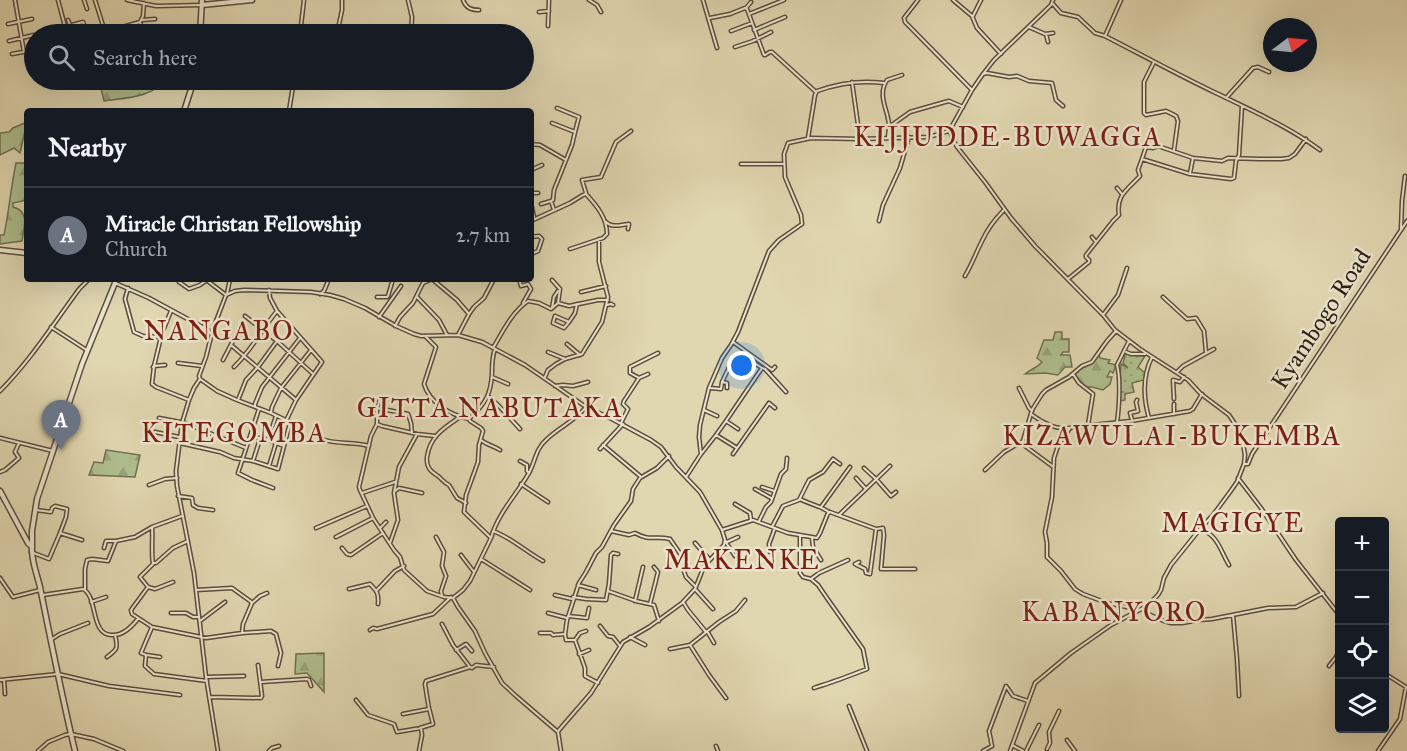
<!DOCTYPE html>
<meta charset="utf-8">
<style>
:root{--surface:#171b24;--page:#242831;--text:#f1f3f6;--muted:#9ea1a6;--line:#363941;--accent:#c59692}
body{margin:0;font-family:"IM FELL Great Primer",serif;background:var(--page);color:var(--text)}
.controls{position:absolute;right:18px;bottom:18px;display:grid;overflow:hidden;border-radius:6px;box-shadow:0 6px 24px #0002}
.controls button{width:54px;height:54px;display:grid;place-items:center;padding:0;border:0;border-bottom:2px solid var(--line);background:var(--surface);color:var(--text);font:30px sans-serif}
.compass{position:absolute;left:1263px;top:18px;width:54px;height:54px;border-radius:50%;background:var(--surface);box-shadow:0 6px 24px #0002;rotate:74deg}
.you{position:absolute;left:742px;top:366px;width:21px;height:21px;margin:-15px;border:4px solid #fff;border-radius:50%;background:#1a73e8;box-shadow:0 0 0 9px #1a73e833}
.badge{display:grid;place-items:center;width:39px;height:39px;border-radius:50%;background:var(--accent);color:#fff;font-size:20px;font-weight:700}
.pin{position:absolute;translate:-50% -50px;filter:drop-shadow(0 2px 3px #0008)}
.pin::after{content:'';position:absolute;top:32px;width:21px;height:18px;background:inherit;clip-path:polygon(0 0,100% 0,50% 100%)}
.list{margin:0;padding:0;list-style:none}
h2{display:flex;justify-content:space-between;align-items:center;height:78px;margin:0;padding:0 24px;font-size:26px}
h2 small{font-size:20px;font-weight:400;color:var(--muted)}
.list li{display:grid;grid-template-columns:39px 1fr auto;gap:18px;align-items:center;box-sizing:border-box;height:96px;padding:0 24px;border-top:2px solid var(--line)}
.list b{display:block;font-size:22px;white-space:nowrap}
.list p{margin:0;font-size:20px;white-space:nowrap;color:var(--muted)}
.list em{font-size:20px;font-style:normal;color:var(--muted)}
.icon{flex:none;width:33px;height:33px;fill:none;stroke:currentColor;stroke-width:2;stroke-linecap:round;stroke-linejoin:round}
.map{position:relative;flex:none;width:1407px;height:751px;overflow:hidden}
.search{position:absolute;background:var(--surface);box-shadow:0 6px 24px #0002;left:24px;top:24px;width:510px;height:66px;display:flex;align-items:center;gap:15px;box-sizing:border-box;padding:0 21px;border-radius:33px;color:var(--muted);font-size:22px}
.panel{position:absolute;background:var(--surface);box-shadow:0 6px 24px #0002;left:24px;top:108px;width:510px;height:174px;border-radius:6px}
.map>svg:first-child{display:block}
.grass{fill:url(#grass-dots);stroke:#6f7052;stroke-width:1.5}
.forest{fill:url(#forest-firs);stroke:#6f7052;stroke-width:1.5}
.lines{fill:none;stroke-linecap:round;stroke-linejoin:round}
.minor-casing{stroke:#5b4e3e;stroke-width:5}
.tertiary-casing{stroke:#5b4e3e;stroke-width:7}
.minor{stroke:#ebe4cc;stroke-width:2}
.tertiary{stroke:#ebe4cc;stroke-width:4}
.labels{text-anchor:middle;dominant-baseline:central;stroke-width:5;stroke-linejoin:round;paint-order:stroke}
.street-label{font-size:24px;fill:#2f2118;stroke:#ebe4cc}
.quarter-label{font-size:27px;letter-spacing:1.5px;fill:#7a1f14;stroke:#ebe4cc}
</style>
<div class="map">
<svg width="1407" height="751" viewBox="0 0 1407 751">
<defs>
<pattern id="grass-dots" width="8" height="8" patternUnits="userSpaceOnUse" patternTransform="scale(1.5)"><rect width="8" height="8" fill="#afbe8d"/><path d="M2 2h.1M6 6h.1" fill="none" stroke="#97a379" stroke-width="1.8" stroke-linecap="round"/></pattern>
<pattern id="forest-firs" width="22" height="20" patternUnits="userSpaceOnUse" patternTransform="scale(1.5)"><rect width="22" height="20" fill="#afbe8d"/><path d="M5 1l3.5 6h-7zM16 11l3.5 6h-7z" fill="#97a379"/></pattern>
</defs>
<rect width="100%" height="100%" fill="#e0d6b0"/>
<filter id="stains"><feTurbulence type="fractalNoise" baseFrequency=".00333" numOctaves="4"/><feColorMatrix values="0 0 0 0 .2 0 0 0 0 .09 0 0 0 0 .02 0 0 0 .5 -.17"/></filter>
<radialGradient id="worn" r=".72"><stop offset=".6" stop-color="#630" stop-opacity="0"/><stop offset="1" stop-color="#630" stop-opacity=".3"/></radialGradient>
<!-- grass -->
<path class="grass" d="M1126 352 1131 355 1145 356 1138 367 1145 373 1144 380 1132 383 1134 392 1125 394V400L1120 401V393L1122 392 1119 391 1121 364 1128 368 1123 363Z"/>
<!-- forest -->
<path class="forest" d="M99 80H163C154 98 123 98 104 101Z
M27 122 20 153 14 148 0 155V133L9 132 13 128Z
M27 160V200L13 203V207C30 211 24 227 22 241L0 244V235H4C9 211 11 187 16 163H25Z
M1055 332H1062V339H1069V352H1063L1061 355H1070L1072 367H1065L1058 375 1045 373 1025 374C1031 369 1038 367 1042 362L1037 358 1044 340H1053Z
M1099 355 1100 358 1110 360 1108 363 1116 365 1113 373 1110 371 1107 377H1112L1110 384 1103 390 1092 387H1086L1074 375 1080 369 1092 364Z
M106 450 140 455 135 477 89 475 94 462 103 463Z
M324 653V692L307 673 295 674 296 654Z"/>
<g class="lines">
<defs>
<path id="minor" d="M15 0 24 52
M58 0 67 34
M84 0 87 9
M95 0 105 32
M127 0 156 6 202 5
M408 0 412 17 411 34
M463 0C466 8 471 10 479 10
M589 0 597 5 601 12
M703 0 717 48
M918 0 904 18 905 22 972 90
M953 0 972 16 977 28 1001 54
M1052 3 1061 13 1078 17 1095 33 1105 36C1142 55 1178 75 1216 93 1251 110 1289 127 1320 150
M746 8 751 2
M539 12 549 11
M749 14 784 0
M973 16 981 0
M710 18 730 14 745 8 747 9 764 55H765L770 52H772L816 92
M68 20 70 25H72L83 22 88 34
M142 20 155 19
M8 24 32 19
M548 26 549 0
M1029 27 1045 34 1053 33
M412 30 439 27
M754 30 785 17
M731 31 752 23
M98 34 140 22
M144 34 140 22 143 16 144 3
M156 34 160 33
M300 34 304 0
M337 34 342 10V0
M484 34V28L491 27
M1046 34 1048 42
M1105 36 1121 0
M9 41 34 35
M735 47 753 41 771 32
M12 54 34 50
M1154 62 1144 82V113L1146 115 1166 111 1176 116 1178 121 1174 150
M983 74 987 73 1009 77 1017 76 1029 81 1052 83 1056 100 1063 106
M852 82 860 139
M1226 98 1253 68 1258 67 1269 72
M557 108 579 117 575 132
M289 111 294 80
M552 123 575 132 572 145 554 190 553 200 551 201 554 210
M889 127 910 112 945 102 949 101 963 107
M808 138 815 95 817 91C839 83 861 80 884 83
M888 138C888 134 889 131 889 128 890 112 876 97 887 80L902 75
M531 144 540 145 566 160
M1142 159 1146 147 1153 148 1158 146 1193 158 1222 161 1228 158 1260 159H1281L1289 158 1295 154 1306 139
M741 164H784
M531 170 542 165
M1190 173 1193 158
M1117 188 1122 194
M531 193H538
M585 194 586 193 582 180 601 177 616 142 631 131
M531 203 534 217 531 222
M541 204 551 201
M533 220 570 203 583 195 586 194C597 206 607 218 607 234L603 238 570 249
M879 221 883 205 900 168 909 137
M606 222C612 228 620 225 629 224L628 229
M1401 229 1402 201 1405 176
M531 237 539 236 542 239 538 251 531 254
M1092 237 1096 242
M965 276C972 264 976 253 982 241 987 230 996 218 1004 210
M205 279 226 295
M432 279 457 300 469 314
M519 279 521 286 528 284 531 289 523 303
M1068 279 1089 262V260L1086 257V255L1113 221 1119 215C1116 195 1127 190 1140 176L1138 170 1142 159 1190 174 1231 179 1234 178 1236 161 1239 155 1242 106
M552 280 560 289 558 303
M179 282 189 289 200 285 207 280V279
M115 283 149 298 208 330 212 335
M128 288 125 299 134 332 143 336 161 337
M269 290 270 298 277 311 322 362 296 400 286 421
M581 292 606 286
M227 294 230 279
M320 294 324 291 329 279
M377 297H387L388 296 393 279
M417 297 439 320 447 335
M1163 297 1187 319 1196 318 1204 331 1206 352
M607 305 611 304 613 305
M552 308 554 297 558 291
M1103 315 1118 295 1127 268
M245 316 277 341 313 374
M379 317 401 286
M569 322 564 328 553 323 555 316 569 322 575 313 577 304
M395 326 400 317 413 303 423 283 432 279
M51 327 88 351
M458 335 469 314 474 307 484 298 494 279
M425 336 436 347 424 384C429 402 450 415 469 419L470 421 481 428 483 431 479 445 478 462 466 495 464 512 491 538
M733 342 772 370 775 367
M567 344 580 355
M231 345 295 399
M493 348C503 331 512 312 528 301L539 303 551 309 558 303 569 306 598 300H608
M548 352 565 359
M1126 352 1131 354H1145L1146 353
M223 360 234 339
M178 363 202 366
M165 365 154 366 152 384 156 387 189 400
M153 367 154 366 162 333 171 311
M234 367C251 351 262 329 277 311
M1177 372 1183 366 1214 349
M1073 374 1079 383 1093 394 1088 425
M492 377 508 384
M545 377 548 370 556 364 565 359 582 354 602 322 608 297 599 262V239
M639 378 630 373V367L658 353
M200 379 217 391 237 400 271 413 298 426
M555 386 563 385 573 386 588 382
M710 388 721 389 722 382
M727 388V383L722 382 734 357C744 357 754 362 762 368
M1019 388 1029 408 1032 411
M0 391C29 362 52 326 77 292 80 287 85 284 89 279
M488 396 498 405 520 429
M1174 399 1173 380 1180 382 1184 377
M238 400 246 380 258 367 277 341
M386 400 379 401 377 410V424L371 436 359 487 360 490 373 518 394 550 400 557 404 570 427 591 444 597 453 598 463 590 470 581 491 538C498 513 517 494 529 473 535 462 536 448 546 440 558 428 575 421 586 407
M255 407V404L262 387 300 338
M377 408 408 414 411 423 412 433
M259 409 238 473 252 480 273 488
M704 410 717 416
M271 413 272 407 281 388 311 350
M1031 414C1043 423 1058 432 1073 427L1131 421 1190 411 1193 409 1202 394
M1174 414V404
M460 417C444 428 430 436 427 457 426 467 430 471 438 476 442 479 444 483 449 485L457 498 466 503
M159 418 185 423 246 448
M1149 418C1143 397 1142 377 1152 357
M469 419C485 404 491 395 492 373 492 365 492 357 495 349
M1132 420 1130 413 1138 411 1136 402 1137 400
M726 421 716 435 737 448
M1117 422C1119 409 1121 379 1117 365L1129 341
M621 423 628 409 623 404 624 401 639 378 648 374
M377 424 382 426 417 434 435 436
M1070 428 1058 446 1054 458 1052 497 1045 532 1047 543V557L1061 571 1075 589 1083 594 1107 603 1137 609
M738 429 726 421 762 368 765 369 786 392
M155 432 179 437
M250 436 268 440 284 446
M0 438 53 451
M321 439C337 445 353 441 369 446
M268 440 276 416
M481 440C487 445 494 446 500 450
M1023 441 1025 446 1052 466
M180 443 220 452 234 458 253 461 278 469 290 423
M603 445 640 476
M600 449 623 424
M701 454 716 435
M733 454 769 403 775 408
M253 461 260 439
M520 461 527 465V471L529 473
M1244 464H1248L1252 454 1407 221
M269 466 276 443
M864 468 876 479 891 496 896 492
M985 470 1004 452 1023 441 1032 410 1042 394 1046 390 1069 377 1082 366 1092 362 1107 341 1116 331
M0 472 5 470 19 458 15 452 19 443
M686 477 701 454 699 437 700 425 709 388 722 358 731 345 738 332 769 251 779 240 802 224 801 215 785 177 784 154 788 143 811 138 860 139 928 137 940 134 951 130
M856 478 866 489
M1238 478 1261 508 1296 560 1340 616
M521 484 548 502
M149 485 165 479 177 478
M762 487 774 491
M755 489 771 498
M395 491 399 488 422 493
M362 493 395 482
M178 496 192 498 193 505 198 508 213 510
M800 499C809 504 821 506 829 512
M735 504 750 513 751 520
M821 507 850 467
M36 510 51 512 52 508 55 506 67 509 66 517 60 533
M839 515 890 466
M759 521 766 507 771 502 781 474 786 469 787 458
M152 527C153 539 151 552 153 564L140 577 148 587 131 610 132 614 152 627 206 638 242 633 271 631 276 634 281 653 278 666
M772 527 783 506 799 500 809 480 823 472 833 459 840 464
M316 528 367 506
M380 528 386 522
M1200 529C1218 535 1220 550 1229 565
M722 530 753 520 788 533 817 538 820 533 828 513 830 512 876 529 883 528 884 535 881 569H915
M493 531C512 538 525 551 543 561
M611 531 629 535 635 533C651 542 654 535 670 539L681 555V563L686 577 695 586
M800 535V573L803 577 811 579 819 573 848 560
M336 537 373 518
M436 537 444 552 442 566 446 576 441 591 442 596
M812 538 813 547 821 560
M390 543 398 520 394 493 399 467 417 434
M695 543 709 559
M104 548 106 541H116
M342 548 347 554 351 555 383 533
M31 552 49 559 60 533 82 540
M770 552 769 544 775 528
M461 555 474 572
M735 556 725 541 727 542 738 537
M481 559 530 590
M859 562 855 564 865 569 866 573 870 574 876 529
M153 563H156L173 548 188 541
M0 578 13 597 40 590
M811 579 818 585 829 601 863 649 867 669C854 674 841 679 829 683 824 685 819 686 814 688
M578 585 596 590
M148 587 155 589 173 582
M85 589V569L87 560 92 559 108 561 116 541 135 537 152 527 182 516
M349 589 370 584C377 591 379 594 378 604
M695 589 713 609
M196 590 232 588 250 601 252 603 243 624 242 633
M377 590 395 571 404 566
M608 591 636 601 654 605 659 621
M43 595 83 589C98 596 90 634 111 635 123 636 131 627 138 619
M555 595 572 599
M573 597 586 599 606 600 609 584 611 555 613 553 618 554
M453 598 458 607 475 631 485 653 502 683 516 696 558 732
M635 601 643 567
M91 602 106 597
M683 602 688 610 706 632
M252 603 260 596 267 593
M650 604 658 572 654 567
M1143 609 1148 614 1164 621 1171 623H1182L1199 620 1212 619 1268 608 1296 607 1323 593
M171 613H186L193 617H199
M548 613 567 618
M1233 615 1237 659 1239 696
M568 616 587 618 589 608
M200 621 225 602
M442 624 453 645 470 667
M600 626 608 636 613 637 620 646
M152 627 141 653 146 655 160 657
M370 630 373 628 377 629 433 614 451 597
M586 631 580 633 575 640 585 668V676L598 683
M707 631 714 643
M540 633H551L553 635 565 634
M630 637 645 645
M52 639 60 634 88 623
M575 640H566L565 634 567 620 579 583 586 572 596 553 602 547 614 525 631 501 633 489 640 478 657 468 669 456
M690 645 709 675 726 698
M670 649 690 645 719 622 736 611 745 600
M456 650 466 644 472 651
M579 654 589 650
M146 655 145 666 154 674 207 681
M107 657C118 649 118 648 115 635
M1329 666 1336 657 1340 648
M206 677 244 676
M0 680 58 674 109 686 180 695
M4 680 5 694
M261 682 307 679 309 680 311 686
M209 697 261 698 262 696 258 665
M356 700 368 715 394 724 397 732 421 728 422 735 419 751
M849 706 867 751
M403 714 429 709 425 684 426 681 470 667 472 668 476 665 494 667
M420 728 433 724 429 708
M1067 740 1075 751
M1012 745 1023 751
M716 746 718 751
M1047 749 1050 743 1049 732 1059 711
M38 751 48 742 65 735 71 734 94 739 123 751
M218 751 206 677 194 573 177 486 176 471 182 423 189 400 194 388 200 379 199 376 206 357 213 329 226 295 235 291 244 290 311 292 330 295 344 299 365 308 396 326 414 334 421 336 458 335 482 342 525 365 586 407 612 419 651 440 661 447 676 467 700 492 722 530 725 540 724 545 708 562 703 569 695 589 682 603 649 627 623 642 591 693 559 730 558 732 561 751
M269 751 272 748 279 746
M983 751 992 746 989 731 1006 686 1013 696 1028 701
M1010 751 1035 683 1071 653 1111 625 1147 606 1158 595 1161 590 1164 578 1171 565 1200 529 1213 515 1230 492 1237 482 1244 464 1245 455 1241 433 1229 415 1201 394 1188 380 1140 349 1115 330 1103 315 1035 246 1011 218 985 182 957 147 951 135 952 126 972 90 983 74 994 60 1051 5 1053 0
M1026 751 1039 725
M1378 751 1400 719 1406 687 1384 673"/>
<path id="tertiary" d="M202 5 252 0
M200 34 202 0
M184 111 194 80
M0 250 27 253
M0 491 28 543 32 547C31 560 37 574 40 587 51 642 62 697 75 751
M32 547V531L37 499 82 364 115 283V279"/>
</defs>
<!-- minor casing -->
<use href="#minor" class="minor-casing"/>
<!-- tertiary casing -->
<use href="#tertiary" class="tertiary-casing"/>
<!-- minor -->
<use href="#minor" class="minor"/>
<!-- tertiary -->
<use href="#tertiary" class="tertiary"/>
</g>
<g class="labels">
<!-- street labels -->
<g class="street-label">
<text transform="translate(1321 319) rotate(-57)">Kyambogo Road</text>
</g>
<!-- quarter labels -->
<g class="quarter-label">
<text x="1008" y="136">KIJJUDDE-BUWAGGA</text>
<text x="219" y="330">NANGABO</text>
<text x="490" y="407">GITTA NABUTAKA</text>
<text x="234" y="432">KITEGOMBA</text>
<text x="1172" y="435">KIZAWULAI-BUKEMBA</text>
<text x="1233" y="522">MAGIGYE</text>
<text x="742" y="559">MAKENKE</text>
<text x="1114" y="611">KABANYORO</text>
</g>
</g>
<rect width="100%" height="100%" filter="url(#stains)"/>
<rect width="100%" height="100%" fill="url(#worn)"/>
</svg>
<div class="controls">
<button>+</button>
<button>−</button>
<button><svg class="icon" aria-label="locate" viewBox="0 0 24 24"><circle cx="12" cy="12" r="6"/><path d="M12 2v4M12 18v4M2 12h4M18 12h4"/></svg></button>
<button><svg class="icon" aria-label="layers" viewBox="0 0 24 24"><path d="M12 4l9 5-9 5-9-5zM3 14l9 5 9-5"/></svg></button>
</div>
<svg class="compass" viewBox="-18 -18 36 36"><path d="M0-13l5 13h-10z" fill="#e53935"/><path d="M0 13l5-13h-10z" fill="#9ea1a6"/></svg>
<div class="you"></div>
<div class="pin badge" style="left:61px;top:450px;background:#6b7280">A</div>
<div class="search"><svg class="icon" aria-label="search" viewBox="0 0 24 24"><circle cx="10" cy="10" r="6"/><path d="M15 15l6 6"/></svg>Search here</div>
<section class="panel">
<h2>Nearby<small></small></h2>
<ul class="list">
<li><span class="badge" style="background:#6b7280">A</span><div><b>Miracle Christan Fellowship</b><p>Church</p></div><em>2.7 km</em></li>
</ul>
</section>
</div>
